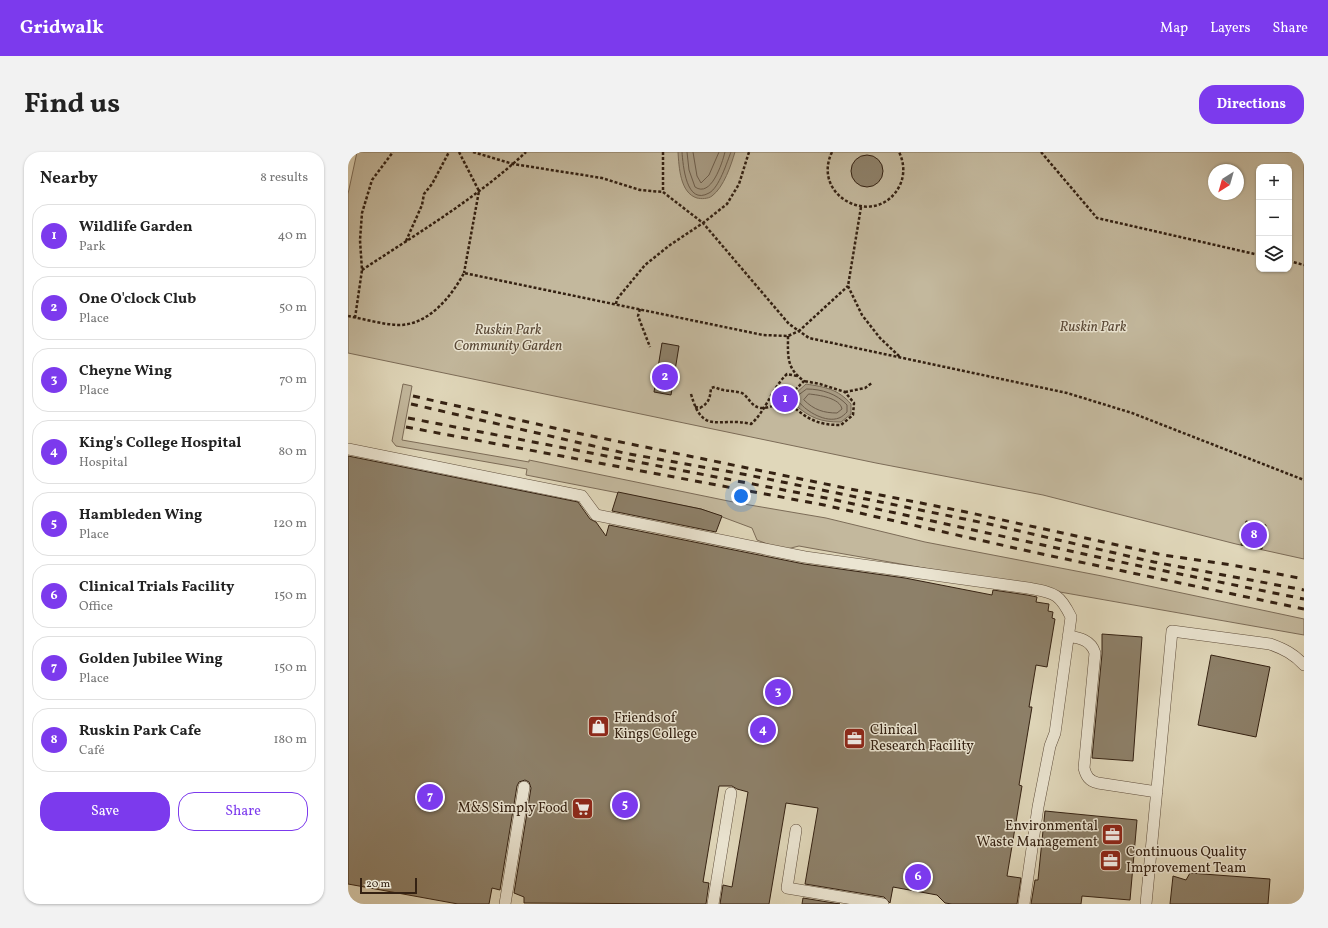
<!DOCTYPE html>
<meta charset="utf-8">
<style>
:root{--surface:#fff;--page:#f2f2f2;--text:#222;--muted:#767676;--line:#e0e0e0;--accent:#7c3aed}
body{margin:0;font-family:Vollkorn,serif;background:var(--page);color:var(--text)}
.controls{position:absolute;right:12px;top:12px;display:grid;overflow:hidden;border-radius:8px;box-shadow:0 1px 3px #0004}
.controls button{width:36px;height:36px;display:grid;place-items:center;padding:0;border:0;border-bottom:1px solid var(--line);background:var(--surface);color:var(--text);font:20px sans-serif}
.compass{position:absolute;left:860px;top:12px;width:36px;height:36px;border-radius:50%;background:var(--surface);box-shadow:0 1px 3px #0004;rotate:217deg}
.scale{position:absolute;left:12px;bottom:10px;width:57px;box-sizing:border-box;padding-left:4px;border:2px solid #342112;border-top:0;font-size:11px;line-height:14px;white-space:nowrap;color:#342112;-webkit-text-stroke:3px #ebe5d2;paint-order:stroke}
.you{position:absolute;left:393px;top:344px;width:14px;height:14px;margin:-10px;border:3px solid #fff;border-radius:50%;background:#1a73e8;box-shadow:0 0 0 6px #1a73e833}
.badge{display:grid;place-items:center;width:26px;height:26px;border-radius:50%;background:var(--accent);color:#fff;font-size:13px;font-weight:700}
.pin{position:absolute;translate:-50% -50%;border:2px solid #fff;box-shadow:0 1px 4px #0006}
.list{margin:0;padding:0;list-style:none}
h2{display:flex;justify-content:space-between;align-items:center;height:52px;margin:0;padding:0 16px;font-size:17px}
h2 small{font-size:13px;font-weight:400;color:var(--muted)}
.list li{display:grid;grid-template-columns:26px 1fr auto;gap:12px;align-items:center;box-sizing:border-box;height:64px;margin:0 8px 8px;padding:0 8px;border:1px solid var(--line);border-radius:16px}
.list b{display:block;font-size:15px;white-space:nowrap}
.list p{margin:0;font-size:13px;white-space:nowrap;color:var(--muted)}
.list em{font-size:13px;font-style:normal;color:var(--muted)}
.actions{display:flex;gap:8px;padding:12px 16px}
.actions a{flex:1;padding:9px 0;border:1px solid var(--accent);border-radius:16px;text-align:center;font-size:14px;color:var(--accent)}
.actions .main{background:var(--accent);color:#fff}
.icon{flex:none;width:22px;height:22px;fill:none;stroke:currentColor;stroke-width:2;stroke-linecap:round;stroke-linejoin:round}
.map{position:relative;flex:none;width:956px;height:752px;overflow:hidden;border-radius:16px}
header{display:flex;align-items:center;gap:24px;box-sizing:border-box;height:56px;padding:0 20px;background:var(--accent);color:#fff}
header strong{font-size:19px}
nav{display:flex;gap:22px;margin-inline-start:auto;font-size:14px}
.intro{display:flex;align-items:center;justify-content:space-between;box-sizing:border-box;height:96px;padding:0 24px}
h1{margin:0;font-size:28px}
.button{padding:10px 18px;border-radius:16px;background:var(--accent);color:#fff;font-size:14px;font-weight:700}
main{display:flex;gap:24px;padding:0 24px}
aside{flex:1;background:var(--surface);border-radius:16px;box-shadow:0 1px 3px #0004}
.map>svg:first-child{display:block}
.green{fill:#c3b89d;stroke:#7c6c58;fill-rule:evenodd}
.water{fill:#a69981;stroke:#786955}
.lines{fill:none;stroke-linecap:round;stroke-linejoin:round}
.shore{stroke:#6d5d4a;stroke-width:1}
.building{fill:#8d8069;stroke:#342112}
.service-casing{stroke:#5f4e3c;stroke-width:12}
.path{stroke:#342112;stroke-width:2.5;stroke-dasharray:3 2;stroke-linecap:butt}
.service{stroke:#ebe5d2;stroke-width:11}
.rail{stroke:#342112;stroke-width:3;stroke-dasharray:7 7;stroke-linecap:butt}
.labels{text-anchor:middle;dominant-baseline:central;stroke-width:3;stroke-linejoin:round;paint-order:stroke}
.park-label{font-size:14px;font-style:italic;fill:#584735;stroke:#ebe5d2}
.poi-label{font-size:14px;fill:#342112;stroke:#ebe5d2;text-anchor:start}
</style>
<header>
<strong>Gridwalk</strong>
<nav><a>Map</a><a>Layers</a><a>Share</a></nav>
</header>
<div class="intro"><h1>Find us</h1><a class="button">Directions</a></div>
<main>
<aside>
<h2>Nearby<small>8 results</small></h2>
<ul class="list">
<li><span class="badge">1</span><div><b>Wildlife Garden</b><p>Park</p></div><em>40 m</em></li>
<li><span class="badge">2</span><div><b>One O'clock Club</b><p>Place</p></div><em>50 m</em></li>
<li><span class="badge">3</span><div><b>Cheyne Wing</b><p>Place</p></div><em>70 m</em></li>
<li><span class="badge">4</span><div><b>King's College Hospital</b><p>Hospital</p></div><em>80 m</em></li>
<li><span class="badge">5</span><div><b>Hambleden Wing</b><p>Place</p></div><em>120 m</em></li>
<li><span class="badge">6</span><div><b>Clinical Trials Facility</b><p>Office</p></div><em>150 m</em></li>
<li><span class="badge">7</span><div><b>Golden Jubilee Wing</b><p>Place</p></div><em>150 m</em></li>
<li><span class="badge">8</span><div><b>Ruskin Park Cafe</b><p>Café</p></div><em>180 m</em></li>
</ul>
<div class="actions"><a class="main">Save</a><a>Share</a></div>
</aside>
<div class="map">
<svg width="956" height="752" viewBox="0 0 956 752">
<rect width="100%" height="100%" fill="#e0d7ba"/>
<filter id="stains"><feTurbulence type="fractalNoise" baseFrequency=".005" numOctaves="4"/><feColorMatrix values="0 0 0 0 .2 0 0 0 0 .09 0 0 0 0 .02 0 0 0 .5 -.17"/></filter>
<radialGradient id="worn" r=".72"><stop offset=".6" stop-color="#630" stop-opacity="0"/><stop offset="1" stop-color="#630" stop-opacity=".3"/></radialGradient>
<!-- green -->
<path class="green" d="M9 0H956V407L888 392 695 343 528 311 0 201V42ZM911 15H941V117H911ZM866 18H890V42H866Z
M55 232 64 234 54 288 181 310V308L390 351 478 366 577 390 754 424 956 467V483L462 396 451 394 435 398 409 388 404 376 353 357 178 323 179 317 48 294 44 289Z"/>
<!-- water -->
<path class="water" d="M330 0H387C383 13 376 35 364 44 360 47 353 47 349 46 332 41 331 15 330 0Z
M458 232C477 235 490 237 503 252V262L493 270C472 270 463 266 447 253V242Z"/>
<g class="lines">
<!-- shore -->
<path class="shore" d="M334 0C335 13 338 54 361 41 371 36 379 10 383 0
M339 0 341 18 347 35C363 46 374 12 377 0
M345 0 349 24 353 31 361 23 371 0
M459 237C474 237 489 242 499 253V260C497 262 494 265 491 266 478 271 459 260 451 250V243Z
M461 242C471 243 492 246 494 257L489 261C476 261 466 258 456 248Z"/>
</g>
<!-- building -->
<path class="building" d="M503 19a16 16 0 1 1 32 0a16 16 0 1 1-32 0Z
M314 191 331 194 323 243 306 240Z
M0 304 230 350 242 367 248 370 258 384 261 373 456 412 557 426 644 443 645 438 679 443 689 445 688 450 701 452 700 459 705 460 704 466 707 467 699 515 688 513 681 555H684L671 633 674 634 659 724 673 726 669 752H604L597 751 589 743 545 735 542 751 536 745 457 732 470 656 438 651 421 752H372L375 733 384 735 400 640 389 637 384 634H371L355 730 361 731 358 752 176 751V745L166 741 183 636 181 630 177 628 171 630 169 634 152 738 144 736 141 752H110L0 732Z
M270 340 353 357 374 364 368 380 264 359Z
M898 369 918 373 914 397 893 393Z
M754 482 794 485 785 609 744 606 754 502Z
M863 503 922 515 908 585 850 573Z
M697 659 789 668 782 748 734 744 733 752H683L687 728H690Z
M842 721 922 727 920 752H822L825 724 838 728Z
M455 746 492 752H454Z"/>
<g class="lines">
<defs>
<path id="service" d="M0 297 234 344 248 363 457 405 680 436C705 441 711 440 723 465L707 581 702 594 690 655 676 752
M720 484C732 486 743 488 747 501L736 616C738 624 741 629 750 631L809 640
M448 678 439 736 535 752
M157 752 176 635
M365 752 383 641
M798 752 824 479 922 492C936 497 946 502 956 513"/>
</defs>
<!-- service casing -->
<use href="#service" class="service-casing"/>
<!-- path -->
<path class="path" d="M111 0 131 39 116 121
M125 0 165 12 254 26 292 38 315 40
M315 0V40L355 71 379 52 391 32 401 0
M484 0C462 46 530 78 552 33 557 22 556 10 551 0
M693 0 749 66 911 103
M513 55 500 134 514 163 532 186 552 205
M58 89 74 53 76 42 84 32 101 0
M941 109 956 113
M14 118C70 81 129 46 178 0
M268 152 269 147 297 113 322 93 355 71 441 172 451 179 500 134
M292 157 290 164 302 195
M0 164C16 167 33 172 49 173 80 174 103 145 116 121L415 183 440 184 451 179 461 186 719 241 784 261 956 328
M7 166 14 118 12 88 14 61 24 28 45 0
M440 184C440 204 438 216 456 229L445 240 443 253C461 268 470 273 493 273L505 263 506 251 497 240 472 232 456 229
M497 240 517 236 524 231
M343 242C355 285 371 264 403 272 418 259 424 236 439 222L449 224
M347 255 352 256C361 251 362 246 363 236L367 235C376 240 384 238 394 241 401 245 403 255 413 256 426 256 429 249 443 253"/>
<!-- service -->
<use href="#service" class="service"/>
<!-- rail -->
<path class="rail" d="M65 244 224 280 497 336 618 360 815 403 884 413 956 427
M63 252 276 301 400 323 641 372 806 410 956 438
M60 266 483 347 782 412 956 447
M58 275 476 353 689 401 956 457"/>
</g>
<!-- icons -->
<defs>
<symbol id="shop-square" viewBox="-11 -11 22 22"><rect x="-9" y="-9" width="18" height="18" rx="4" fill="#8f2418" stroke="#ebe5d2"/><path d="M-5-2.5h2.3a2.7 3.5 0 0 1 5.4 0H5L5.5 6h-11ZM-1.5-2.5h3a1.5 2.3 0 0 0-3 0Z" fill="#fff"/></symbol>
<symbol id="office-square" viewBox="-11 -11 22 22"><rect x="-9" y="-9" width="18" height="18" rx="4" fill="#8f2418" stroke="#ebe5d2"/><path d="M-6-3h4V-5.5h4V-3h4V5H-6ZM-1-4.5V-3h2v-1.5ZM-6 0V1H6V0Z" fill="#fff"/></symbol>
<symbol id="supermarket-square" viewBox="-11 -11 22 22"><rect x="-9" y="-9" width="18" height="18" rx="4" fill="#8f2418" stroke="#ebe5d2"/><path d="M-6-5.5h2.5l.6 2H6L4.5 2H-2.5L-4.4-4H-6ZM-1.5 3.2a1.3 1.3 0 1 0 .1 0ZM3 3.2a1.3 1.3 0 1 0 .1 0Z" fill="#fff"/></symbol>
</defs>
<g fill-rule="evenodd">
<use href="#shop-square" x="238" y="562" width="25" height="25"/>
<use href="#office-square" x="494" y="574" width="25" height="25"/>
<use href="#supermarket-square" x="222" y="644" width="25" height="25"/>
<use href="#office-square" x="752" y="670" width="25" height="25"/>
<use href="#office-square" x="750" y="696" width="25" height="25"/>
</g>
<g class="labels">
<!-- park labels -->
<g class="park-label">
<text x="745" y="175">Ruskin Park</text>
<text x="160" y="178">Ruskin Park<tspan x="160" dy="16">Community Garden</tspan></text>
</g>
<!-- poi labels -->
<g class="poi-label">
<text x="266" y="566">Friends of<tspan x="266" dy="16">Kings College</tspan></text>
<text x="522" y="578">Clinical<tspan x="522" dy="16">Research Facility</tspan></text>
<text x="220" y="656" text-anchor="end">M&amp;S Simply Food</text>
<text x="750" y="674" text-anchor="end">Environmental<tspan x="750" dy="16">Waste Management</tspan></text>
<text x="778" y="700">Continuous Quality<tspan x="778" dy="16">Improvement Team</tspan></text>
</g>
</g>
<rect width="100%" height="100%" filter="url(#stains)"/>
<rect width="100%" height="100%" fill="url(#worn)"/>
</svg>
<div class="controls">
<button>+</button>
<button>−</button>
<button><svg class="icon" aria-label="layers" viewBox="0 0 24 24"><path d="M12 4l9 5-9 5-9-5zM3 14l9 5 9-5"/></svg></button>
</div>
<svg class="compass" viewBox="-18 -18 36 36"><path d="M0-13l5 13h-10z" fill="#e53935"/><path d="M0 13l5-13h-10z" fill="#767676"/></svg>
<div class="scale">20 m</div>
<div class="you"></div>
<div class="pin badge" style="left:437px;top:247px">1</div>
<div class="pin badge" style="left:317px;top:225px">2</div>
<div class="pin badge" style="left:430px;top:540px">3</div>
<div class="pin badge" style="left:415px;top:578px">4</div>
<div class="pin badge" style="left:277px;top:653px">5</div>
<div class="pin badge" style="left:570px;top:725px">6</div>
<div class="pin badge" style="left:82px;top:645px">7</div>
<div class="pin badge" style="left:906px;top:383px">8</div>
</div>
</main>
